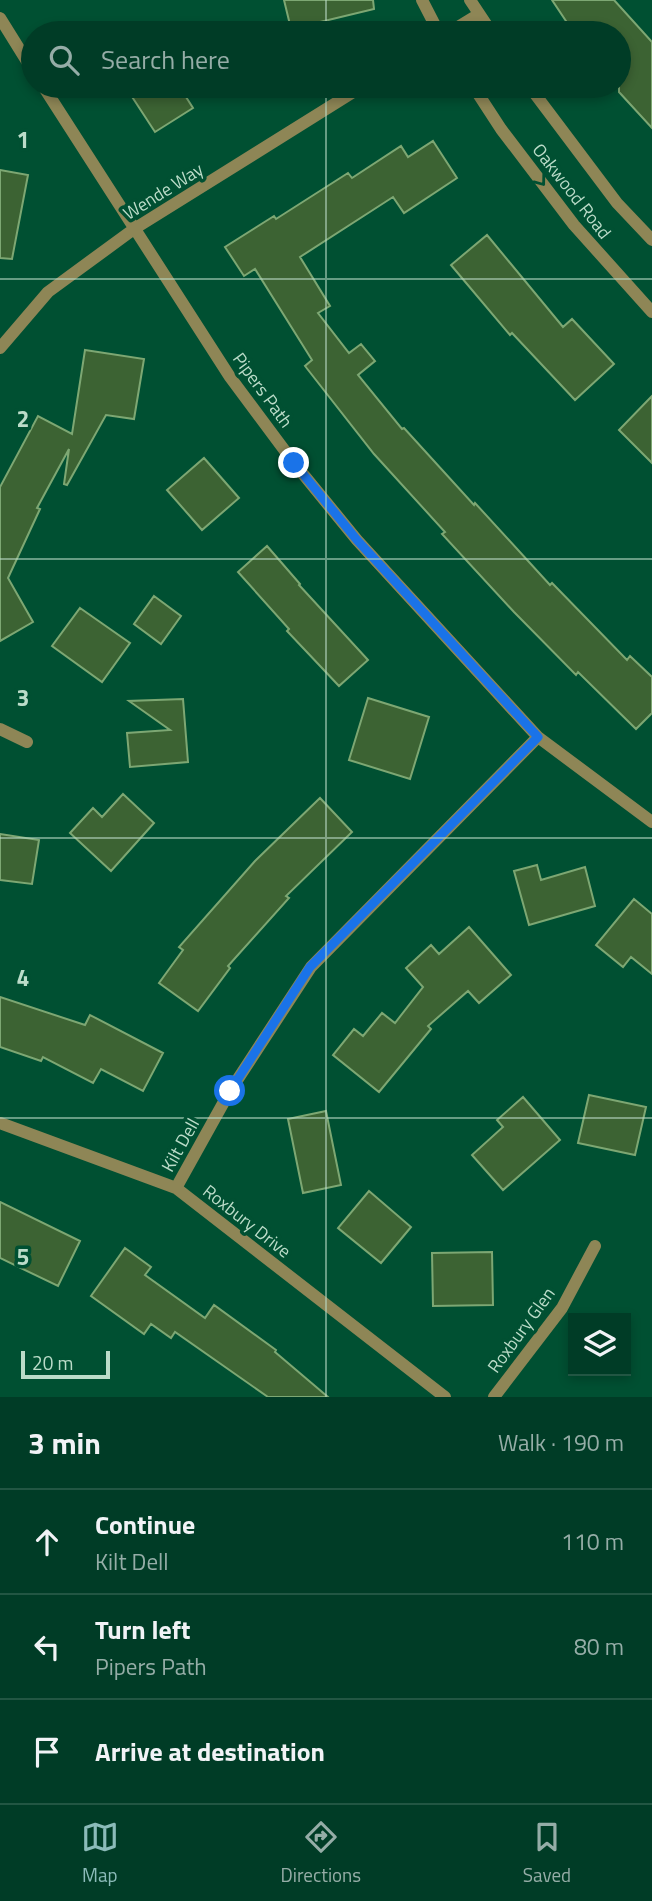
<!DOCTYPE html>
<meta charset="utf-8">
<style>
:root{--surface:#003c26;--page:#0e4732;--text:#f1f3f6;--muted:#95ada7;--line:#225643;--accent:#8bbbb9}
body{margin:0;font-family:"Titillium Web",sans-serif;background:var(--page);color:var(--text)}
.controls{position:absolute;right:21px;bottom:21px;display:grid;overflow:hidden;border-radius:0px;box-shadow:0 4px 10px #0003}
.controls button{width:63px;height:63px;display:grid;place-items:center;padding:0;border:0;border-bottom:2px solid var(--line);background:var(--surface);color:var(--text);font:35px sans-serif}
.scale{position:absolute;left:21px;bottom:18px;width:89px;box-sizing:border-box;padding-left:7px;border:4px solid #bbdcc9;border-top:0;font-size:19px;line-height:24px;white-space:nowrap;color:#bbdcc9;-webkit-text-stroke:5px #005032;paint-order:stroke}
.stop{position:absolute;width:21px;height:21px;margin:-16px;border:5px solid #1a73e8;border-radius:50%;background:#fff}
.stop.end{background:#1a73e8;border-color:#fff;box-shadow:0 2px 7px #0008}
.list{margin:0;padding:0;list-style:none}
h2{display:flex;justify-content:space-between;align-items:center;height:91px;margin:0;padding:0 28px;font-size:30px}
h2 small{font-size:23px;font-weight:400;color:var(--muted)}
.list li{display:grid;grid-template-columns:46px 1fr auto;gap:21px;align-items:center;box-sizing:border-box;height:105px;padding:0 28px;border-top:2px solid var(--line)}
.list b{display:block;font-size:26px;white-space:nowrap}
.list p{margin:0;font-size:23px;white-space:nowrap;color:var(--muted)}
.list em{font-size:23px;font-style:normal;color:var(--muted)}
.icon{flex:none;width:38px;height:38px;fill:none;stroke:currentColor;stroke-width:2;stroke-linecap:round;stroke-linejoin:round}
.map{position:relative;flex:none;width:652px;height:1397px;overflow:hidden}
.search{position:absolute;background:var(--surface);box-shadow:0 4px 10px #0003;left:21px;right:21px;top:21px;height:77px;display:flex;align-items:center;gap:18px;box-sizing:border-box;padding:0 24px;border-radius:38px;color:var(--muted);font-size:26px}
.sheet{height:406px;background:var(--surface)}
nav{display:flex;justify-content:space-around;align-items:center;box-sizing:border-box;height:98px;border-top:2px solid var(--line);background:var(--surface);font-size:19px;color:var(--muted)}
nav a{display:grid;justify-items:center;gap:4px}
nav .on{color:var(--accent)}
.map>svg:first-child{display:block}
.building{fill:#3c6333;stroke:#7da773;stroke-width:2}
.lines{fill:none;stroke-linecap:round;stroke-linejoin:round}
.minor{stroke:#8e8656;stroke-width:12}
.oneway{stroke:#005032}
.route{stroke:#1a73e8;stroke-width:9}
.grid{fill:none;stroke:#bbdcc9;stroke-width:2;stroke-opacity:0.55}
.labels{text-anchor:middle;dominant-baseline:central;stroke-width:7;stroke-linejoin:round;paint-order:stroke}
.street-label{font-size:18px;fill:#bbdcc9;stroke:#005032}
.grid-label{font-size:23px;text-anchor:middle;font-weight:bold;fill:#bbdcc9;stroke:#005032;stroke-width:7;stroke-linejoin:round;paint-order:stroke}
</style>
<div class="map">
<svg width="652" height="1397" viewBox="0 0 652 1397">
<rect width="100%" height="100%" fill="#005032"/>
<!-- building -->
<path class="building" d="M284 0H373L374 9 291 29Z
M552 0H614L652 42V128L619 92V33H574Z
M125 86H179L193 108 155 132Z
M433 141 457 178 404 213 393 197 300 257 330 306 318 313 349 353 361 344 375 361 358 375 402 429 404 428 474 505 475 503 550 585 552 583 627 660 630 656 652 677V713L636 729 578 672 576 675 514 612 442 534 445 532 374 454 305 366 312 360 255 269 244 276 225 247 274 216 276 219 348 173 352 178 401 146 408 157Z
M0 170 28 175 12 259 0 258Z
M487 235 563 327 572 319 614 364 575 400 512 333 510 335 451 265Z
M85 350 144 359 134 419 106 415 67 485 64 484 69 449 37 508 40 509 8 578 33 622 0 641V487L38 416 72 434Z
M652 396V463L619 430Z
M204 458 239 498 202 530 167 490Z
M267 546 300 584 299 585 368 660 339 686 287 631 289 629 238 572Z
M154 596 181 616 161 644 134 624Z
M80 608 130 643 102 682 52 646Z
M368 698 429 717 410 779 349 760Z
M183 699 188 762 130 767 127 733 170 730 129 701Z
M123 794 154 823 111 871 70 833 93 808 102 817Z
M320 798 352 832 286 896 289 898 228 966 230 968 198 1011 159 983 183 950 179 947 255 861Z
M0 834 39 840 32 884 0 880Z
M537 865 541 880 585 867 595 906 529 925 514 871Z
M634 899 652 914V974L631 957 623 967 596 945Z
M469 927 511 975 479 1003 468 991 428 1026 431 1029 379 1092 333 1055 354 1029 363 1036 382 1013 395 1023 423 987 406 968 431 945 439 954Z
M0 997 85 1025 90 1015 163 1053 143 1091 101 1069 93 1083 43 1057 41 1061 0 1047Z
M589 1095 646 1107 635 1155 578 1143Z
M523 1097 560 1140 503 1190 472 1155 503 1127 497 1120Z
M326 1111 341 1185 303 1193 288 1119Z
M369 1191 411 1227 381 1263 338 1228Z
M0 1202 80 1241 58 1286 0 1258Z
M125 1248 151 1267 145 1275 205 1318 214 1305 276 1350 275 1352 328 1397H268L175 1332 171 1338 151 1324 144 1334 91 1296Z
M492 1252 493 1305 433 1306 432 1253Z"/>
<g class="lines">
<!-- minor -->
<path class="minor" d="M422 0 439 33
M470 0 492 33
M0 18 33 71
M448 33 479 14
M43 86 230 377 294 463 357 540 538 737 652 822
M473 86 501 129 574 225 652 312
M529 86 617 203 652 240
M0 348 48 292 134 229 363 86
M0 729 27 742
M0 1123 176 1188 445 1397
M176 1188 230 1091 311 967 538 737
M494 1397 562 1308 595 1246"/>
</g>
<!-- one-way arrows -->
<defs><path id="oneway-chevron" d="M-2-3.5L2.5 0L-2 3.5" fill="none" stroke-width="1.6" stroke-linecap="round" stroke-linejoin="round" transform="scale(1.75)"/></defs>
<use class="oneway" href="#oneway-chevron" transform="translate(541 181) rotate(53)"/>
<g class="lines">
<!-- route -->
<path class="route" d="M230 1091 310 967 538 737 357 540 294 463"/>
</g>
<!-- grid -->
<path class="grid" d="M326 0V33M326 86V1397M0 279H652M0 559H652M0 838H652M0 1118H652"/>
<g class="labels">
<!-- street labels -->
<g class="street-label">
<text transform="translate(163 191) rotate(-32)">Wende Way</text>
<text transform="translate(572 191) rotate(52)">Oakwood Road</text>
<text transform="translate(263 390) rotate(54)">Pipers Path</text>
<text transform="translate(180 1145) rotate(-61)">Kilt Dell</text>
<text transform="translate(247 1221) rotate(38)">Roxbury Drive</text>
<text transform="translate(521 1330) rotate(-54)">Roxbury Glen</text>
</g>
</g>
<g class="grid-label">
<text x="23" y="148">1</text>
<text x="23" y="427">2</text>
<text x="23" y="706">3</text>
<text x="23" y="986">4</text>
<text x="23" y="1265">5</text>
</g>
</svg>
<div class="controls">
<button><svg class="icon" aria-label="layers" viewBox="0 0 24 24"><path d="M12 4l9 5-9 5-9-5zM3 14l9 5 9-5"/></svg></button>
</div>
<div class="scale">20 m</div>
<div class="stop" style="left:230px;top:1091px"></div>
<div class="stop end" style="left:294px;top:463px"></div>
<div class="search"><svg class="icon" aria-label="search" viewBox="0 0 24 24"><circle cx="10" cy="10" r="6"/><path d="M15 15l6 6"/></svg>Search here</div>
</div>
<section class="sheet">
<h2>3 min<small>Walk · 190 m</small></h2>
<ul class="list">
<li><svg class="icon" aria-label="ahead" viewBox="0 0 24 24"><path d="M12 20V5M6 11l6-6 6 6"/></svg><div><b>Continue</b><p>Kilt Dell</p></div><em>110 m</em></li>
<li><svg class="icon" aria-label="left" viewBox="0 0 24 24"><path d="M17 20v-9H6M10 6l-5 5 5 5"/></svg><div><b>Turn left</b><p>Pipers Path</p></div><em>80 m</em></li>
<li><svg class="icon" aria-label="arrive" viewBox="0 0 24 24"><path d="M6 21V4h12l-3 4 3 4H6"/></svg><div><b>Arrive at destination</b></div></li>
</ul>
</section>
<nav>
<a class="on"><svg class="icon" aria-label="map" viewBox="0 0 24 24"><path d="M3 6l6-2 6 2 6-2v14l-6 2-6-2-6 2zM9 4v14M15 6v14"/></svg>Map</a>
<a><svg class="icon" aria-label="directions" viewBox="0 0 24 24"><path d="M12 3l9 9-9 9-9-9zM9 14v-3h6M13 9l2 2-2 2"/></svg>Directions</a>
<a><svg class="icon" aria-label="saved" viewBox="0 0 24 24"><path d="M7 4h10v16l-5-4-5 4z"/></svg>Saved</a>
</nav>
